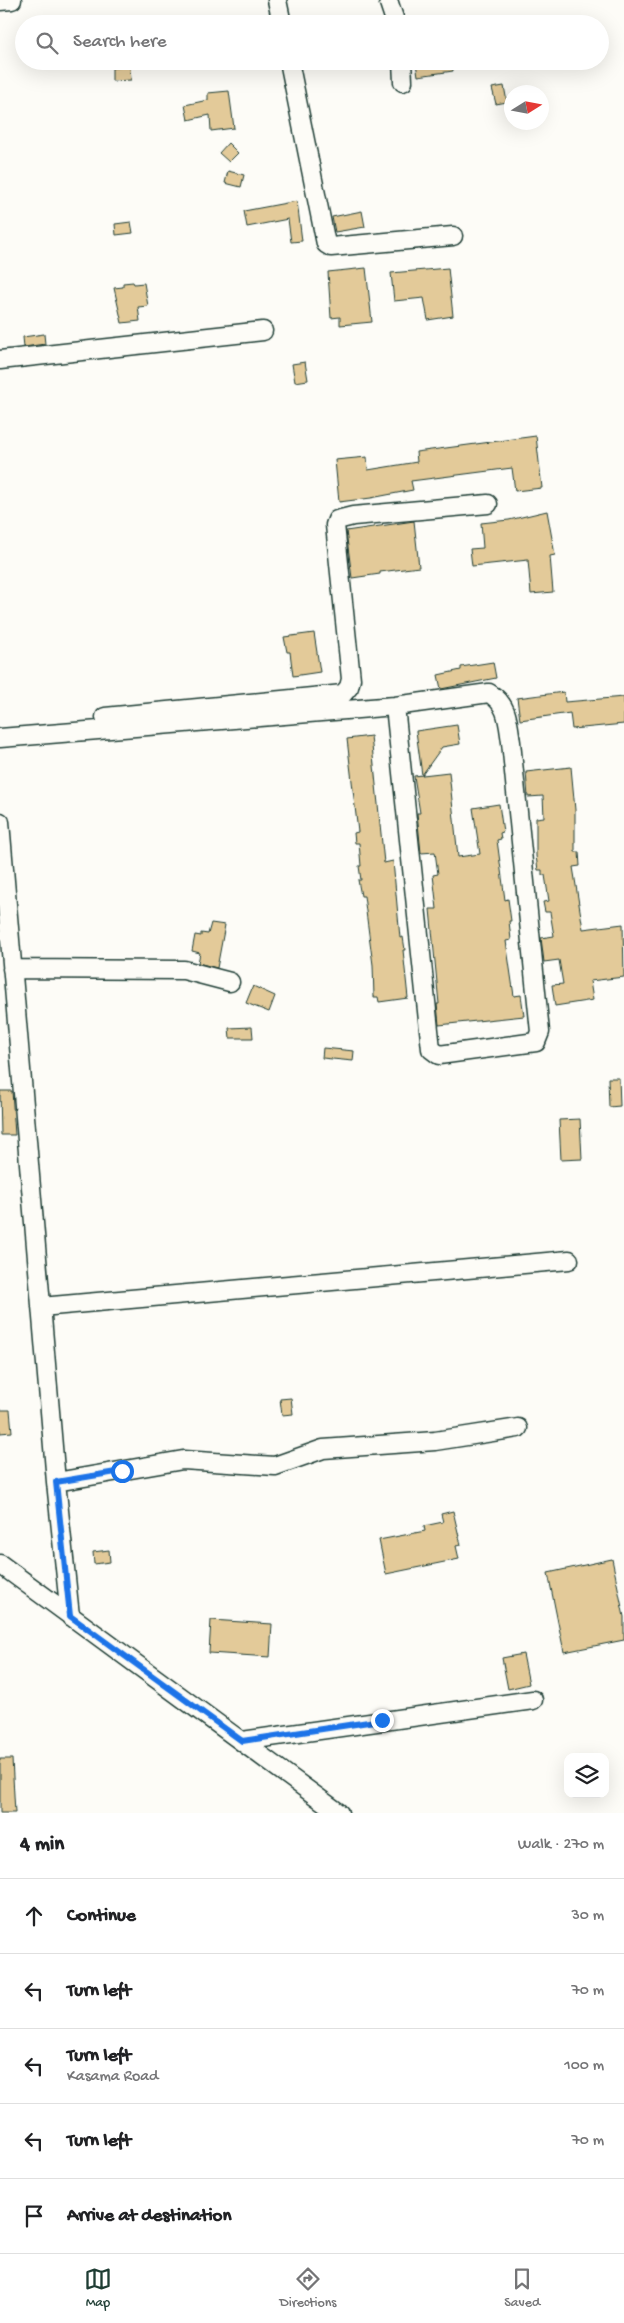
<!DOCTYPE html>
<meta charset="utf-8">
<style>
:root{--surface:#fff;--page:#f2f2f2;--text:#202124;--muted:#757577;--line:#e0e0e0;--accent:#1f3d34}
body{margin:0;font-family:"Gochi Hand",sans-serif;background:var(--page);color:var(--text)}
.controls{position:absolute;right:15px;bottom:15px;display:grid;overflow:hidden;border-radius:10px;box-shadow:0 5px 20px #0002}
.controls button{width:45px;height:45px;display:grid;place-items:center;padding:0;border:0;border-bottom:1px solid var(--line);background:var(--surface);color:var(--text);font:25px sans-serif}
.compass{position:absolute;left:504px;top:85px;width:45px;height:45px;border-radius:50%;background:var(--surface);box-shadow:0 5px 20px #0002;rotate:79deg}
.stop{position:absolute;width:15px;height:15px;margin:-11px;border:4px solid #1a73e8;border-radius:50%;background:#fff}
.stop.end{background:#1a73e8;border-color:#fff;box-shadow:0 1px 5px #0008}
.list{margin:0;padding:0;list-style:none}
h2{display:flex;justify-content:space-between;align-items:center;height:65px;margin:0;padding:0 20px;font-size:21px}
h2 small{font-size:16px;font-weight:400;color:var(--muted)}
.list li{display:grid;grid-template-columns:32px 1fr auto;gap:15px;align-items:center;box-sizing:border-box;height:75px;padding:0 20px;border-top:1px solid var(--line)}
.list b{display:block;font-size:19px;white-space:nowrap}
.list p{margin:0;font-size:16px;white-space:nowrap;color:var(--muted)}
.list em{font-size:16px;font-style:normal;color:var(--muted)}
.icon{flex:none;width:28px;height:28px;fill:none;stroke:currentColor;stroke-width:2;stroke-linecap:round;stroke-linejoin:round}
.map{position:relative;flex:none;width:624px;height:1813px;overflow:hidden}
.search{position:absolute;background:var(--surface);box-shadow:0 5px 20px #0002;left:15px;right:15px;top:15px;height:55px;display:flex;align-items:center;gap:12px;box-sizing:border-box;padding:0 18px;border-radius:28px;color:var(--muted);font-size:19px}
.sheet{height:440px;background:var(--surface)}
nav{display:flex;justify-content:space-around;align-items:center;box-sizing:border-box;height:70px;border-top:1px solid var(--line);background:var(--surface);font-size:14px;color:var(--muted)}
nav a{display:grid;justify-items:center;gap:2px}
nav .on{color:var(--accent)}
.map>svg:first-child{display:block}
.building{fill:#e3ca99;stroke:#1f3d34}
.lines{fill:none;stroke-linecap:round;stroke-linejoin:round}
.minor-casing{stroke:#1f3d34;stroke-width:21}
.minor{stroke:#fdfcf7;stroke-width:18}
.route{stroke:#1a73e8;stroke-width:6}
</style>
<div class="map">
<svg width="624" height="1813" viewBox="0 0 624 1813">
<rect width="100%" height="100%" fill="#fdfcf7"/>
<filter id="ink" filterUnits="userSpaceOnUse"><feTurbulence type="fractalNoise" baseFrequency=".02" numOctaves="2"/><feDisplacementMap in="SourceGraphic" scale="10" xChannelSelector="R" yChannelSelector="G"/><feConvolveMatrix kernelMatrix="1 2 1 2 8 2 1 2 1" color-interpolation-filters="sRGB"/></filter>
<g filter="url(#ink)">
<!-- building -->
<path class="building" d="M427 61H452L453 71 418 76 416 63Z
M130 67 131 80 112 81V68Z
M504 86 507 102 496 104 492 88Z
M229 91 234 128 211 131 210 115 188 120 185 105 208 100V93Z
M228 143 238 153 229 162 219 153Z
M228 171 244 175 241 187 225 183Z
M297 201 302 241 291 242 288 219 247 227 244 211Z
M362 211 365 227 335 232 332 217Z
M131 222 133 233 116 235 115 224Z
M366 268 372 322 340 325V317L331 318 328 272Z
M448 268 453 316 428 320 424 298 394 301 391 273Z
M133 282 134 284 144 283 148 306 138 307 140 321 122 323 114 288 123 287V283Z
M44 334 45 344 24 347 23 337Z
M305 362 308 380 295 382 292 364Z
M536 436 542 488 515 491 512 468 411 481 413 490 371 498 339 502 335 460 367 457 368 470 417 462 416 452Z
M547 511 555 555 550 556 553 592 531 594 528 560 472 566 470 549 483 548 481 523 509 520Z
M414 521 419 567 380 572V574L352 578 346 531Z
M314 633 320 672 293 676 290 652H287L284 637Z
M493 662 496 678 441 689 438 675 461 670V667Z
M564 692 565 702 624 697V724L572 729 570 713 520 720 517 698Z
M457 725 460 744 442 747 422 775 416 731Z
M371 736 384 863 393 861 400 938 403 937 405 950H403L408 998 379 1002 378 997H374L373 965 364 896H361L358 880H361L359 866H361L359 843H355L354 833 358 832 347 739Z
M571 767 575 810V852H579L580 866 573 867 583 929 623 924 624 977 590 981 593 1000 555 1006 552 985 563 984 559 960 544 962 541 938 554 936 550 912H545L543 902 549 901 545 875H542V870H538L536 856V818L544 817 543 796 528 797 526 772Z
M449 772 458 857 480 854 473 808 499 804 503 832 500 833 501 839 497 840 505 900 508 899 511 921H509L511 940 506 941 514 996 521 995 524 1016 439 1025 437 1004H439L430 909H437L433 875 438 874 435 852 421 853 417 813H420L414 776Z
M211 923 225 925 217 968 198 963 200 953 192 951 195 935 201 936V933L208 934Z
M253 986 275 996 269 1012 246 1003Z
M252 1027 253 1038H230L229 1028Z
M323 1048 354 1051 353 1061 322 1058Z
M608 1078H619L620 1106 609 1107Z
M0 1091H12L15 1135H1Z
M580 1119 582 1159 561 1160 559 1120Z
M291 1398 293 1414 282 1415 280 1399Z
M0 1410H10L12 1432 0 1433Z
M453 1511 461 1545 456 1546 459 1559 386 1574 379 1540 425 1531 424 1526 443 1522 441 1514Z
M109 1550 110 1562 94 1564 93 1552Z
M612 1559 624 1617V1640L564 1652 548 1573Z
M211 1620 272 1624 270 1657 209 1653Z
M523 1654 529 1684 508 1689 502 1658Z
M0 1759H12L15 1813H0Z"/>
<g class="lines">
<defs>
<path id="minor" d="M277 0 282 24
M388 0 396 24
M0 1 12 0
M289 61 326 244 331 247 453 236
M402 61 403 82
M0 360 263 331
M105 717 343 694 349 687 351 679 335 525 337 520 353 516 488 504
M0 738 395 706 489 693C508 704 508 722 511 742L540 1032 536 1042 439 1055 431 1049 395 706
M0 822 56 1482 70 1616
M12 969 184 970 230 982
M41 1307 569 1260
M56 1482 183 1460 275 1466 323 1449 435 1441 518 1428
M0 1564 339 1813
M242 1741 533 1700"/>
</defs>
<!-- minor casing -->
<use href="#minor" class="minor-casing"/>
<!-- minor -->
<use href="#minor" class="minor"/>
</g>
</g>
<g class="lines" filter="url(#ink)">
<!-- route -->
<path class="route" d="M122 1471 56 1482 70 1616 242 1741 382 1720"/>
</g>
</svg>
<div class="controls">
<button><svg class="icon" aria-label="layers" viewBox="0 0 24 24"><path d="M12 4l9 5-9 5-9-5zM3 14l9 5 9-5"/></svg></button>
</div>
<svg class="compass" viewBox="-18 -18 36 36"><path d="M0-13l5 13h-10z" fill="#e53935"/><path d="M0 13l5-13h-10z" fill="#757577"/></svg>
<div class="stop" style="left:122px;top:1471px"></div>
<div class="stop end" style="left:382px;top:1720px"></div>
<div class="search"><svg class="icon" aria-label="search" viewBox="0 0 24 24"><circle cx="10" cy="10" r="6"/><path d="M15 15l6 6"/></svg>Search here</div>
</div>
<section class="sheet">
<h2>4 min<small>Walk · 270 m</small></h2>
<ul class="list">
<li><svg class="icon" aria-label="ahead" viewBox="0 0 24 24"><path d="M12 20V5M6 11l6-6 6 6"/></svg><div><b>Continue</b></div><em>30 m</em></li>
<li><svg class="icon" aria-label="left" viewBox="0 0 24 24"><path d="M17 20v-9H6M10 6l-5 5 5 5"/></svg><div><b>Turn left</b></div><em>70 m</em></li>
<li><svg class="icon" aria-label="left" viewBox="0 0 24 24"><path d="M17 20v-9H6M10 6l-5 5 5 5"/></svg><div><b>Turn left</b><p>Kasama Road</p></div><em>100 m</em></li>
<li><svg class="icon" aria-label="left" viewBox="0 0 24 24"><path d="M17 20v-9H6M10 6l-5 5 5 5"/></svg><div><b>Turn left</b></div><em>70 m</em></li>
<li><svg class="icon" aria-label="arrive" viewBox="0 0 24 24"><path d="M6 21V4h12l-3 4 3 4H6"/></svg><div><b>Arrive at destination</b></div></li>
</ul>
</section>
<nav>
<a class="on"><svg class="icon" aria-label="map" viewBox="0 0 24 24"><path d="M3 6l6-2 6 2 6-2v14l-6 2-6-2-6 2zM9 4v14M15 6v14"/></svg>Map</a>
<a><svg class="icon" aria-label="directions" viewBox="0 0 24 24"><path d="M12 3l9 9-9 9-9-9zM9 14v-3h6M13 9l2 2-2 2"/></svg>Directions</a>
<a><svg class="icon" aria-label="saved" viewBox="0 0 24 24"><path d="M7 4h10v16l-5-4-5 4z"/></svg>Saved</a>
</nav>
